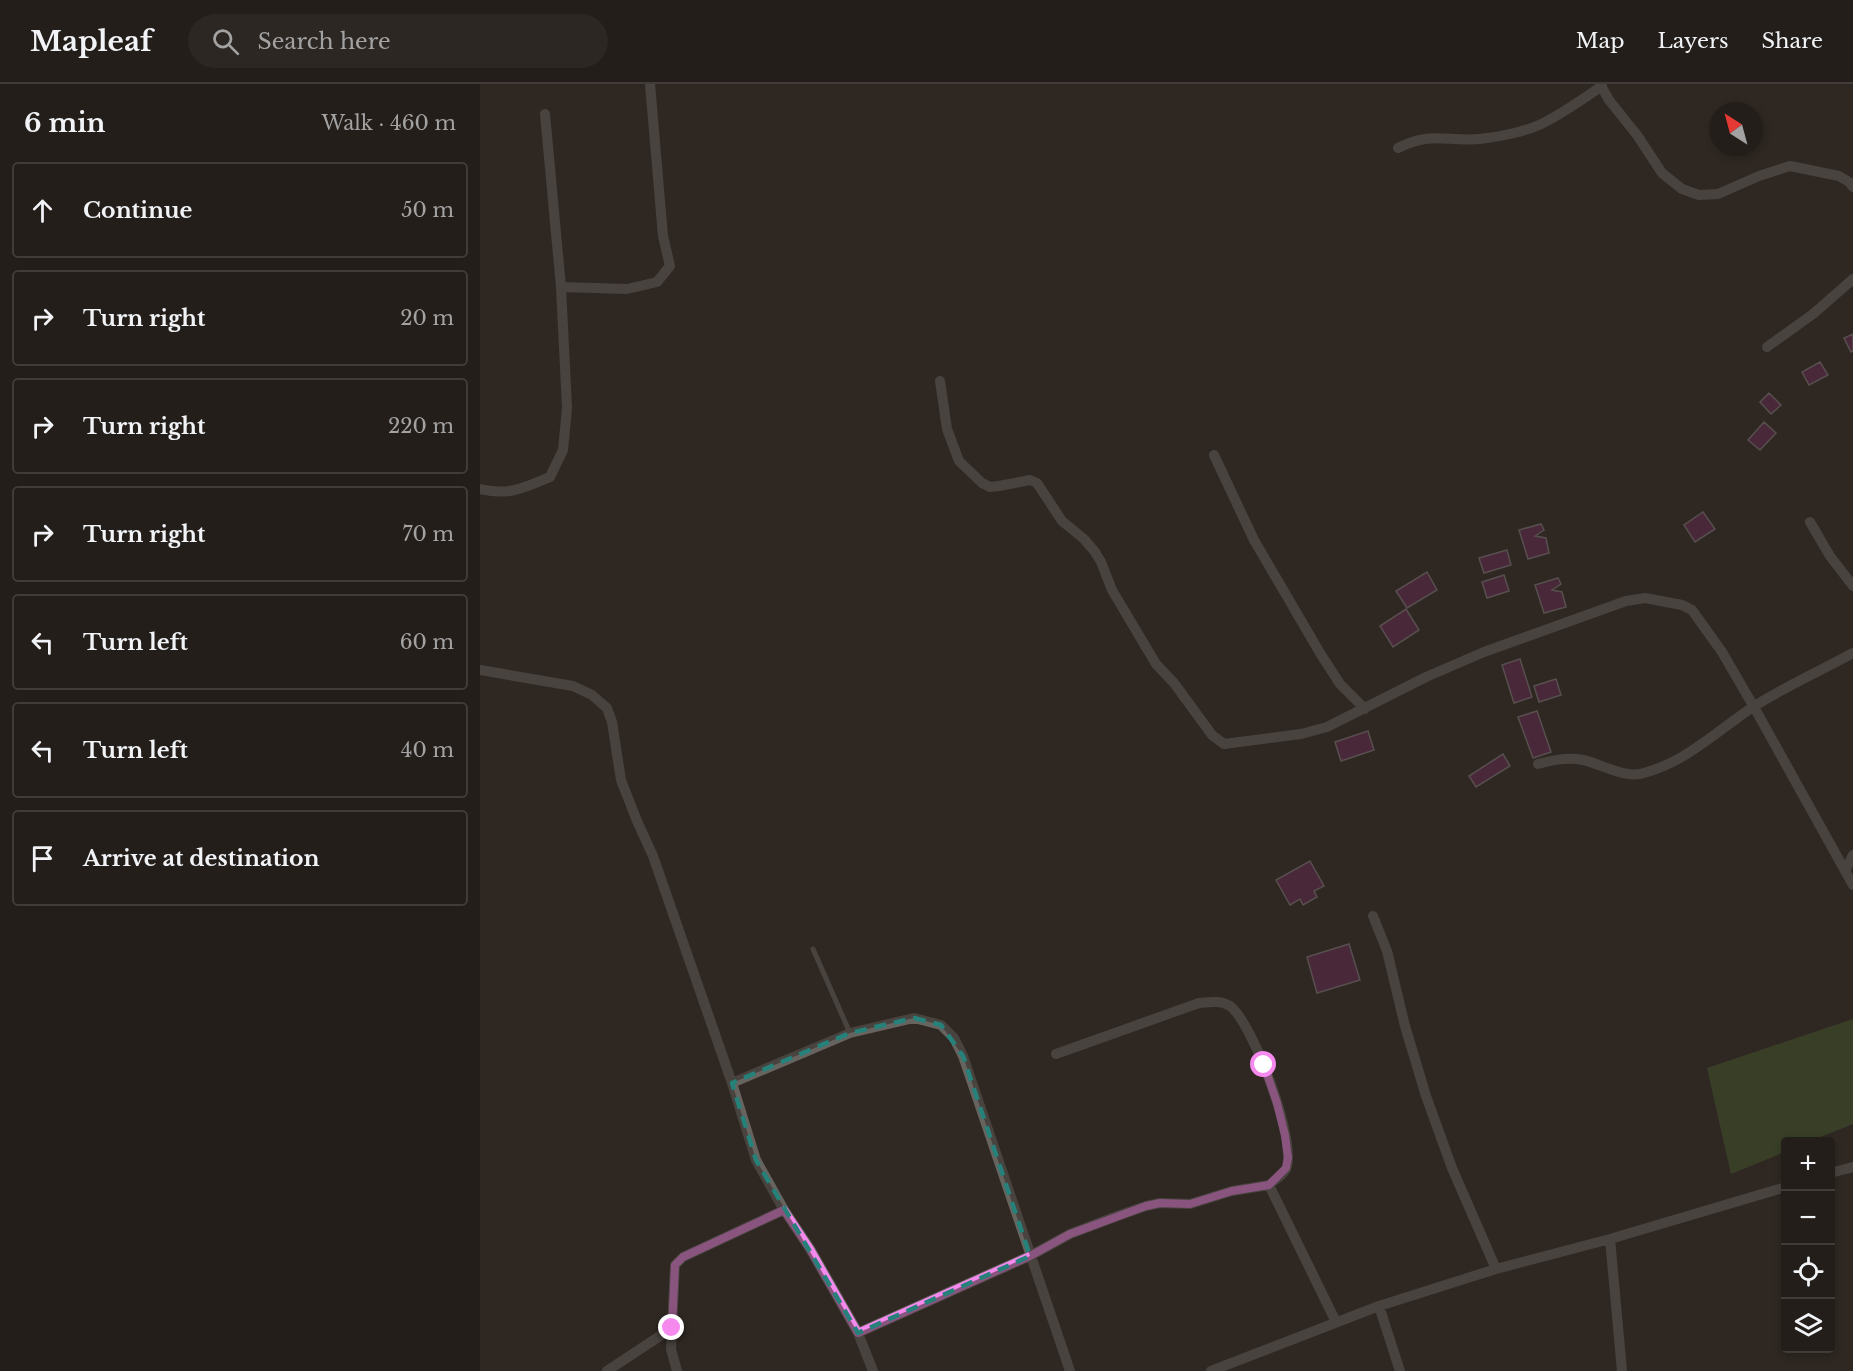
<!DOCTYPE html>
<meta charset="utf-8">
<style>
:root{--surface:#241e1a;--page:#2c2723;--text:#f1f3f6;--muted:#a3a2a2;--line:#413c39}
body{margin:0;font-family:"Libre Baskerville",serif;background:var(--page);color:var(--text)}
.controls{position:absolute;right:18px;bottom:18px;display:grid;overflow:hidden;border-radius:6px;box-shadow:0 3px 9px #0003}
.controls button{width:54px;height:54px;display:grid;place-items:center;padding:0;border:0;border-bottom:2px solid var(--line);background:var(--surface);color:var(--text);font:30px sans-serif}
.compass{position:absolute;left:1229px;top:18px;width:54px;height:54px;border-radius:50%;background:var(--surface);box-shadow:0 3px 9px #0003;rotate:324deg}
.stop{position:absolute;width:18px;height:18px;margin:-14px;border:4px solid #f589ee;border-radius:50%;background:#fff}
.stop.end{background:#f589ee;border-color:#fff;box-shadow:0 2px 6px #0008}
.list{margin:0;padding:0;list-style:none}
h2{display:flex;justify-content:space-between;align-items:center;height:78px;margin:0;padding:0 24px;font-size:26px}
h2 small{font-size:20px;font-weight:400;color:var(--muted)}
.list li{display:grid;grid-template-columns:39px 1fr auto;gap:18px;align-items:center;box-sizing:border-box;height:96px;margin:0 12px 12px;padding:0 12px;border:2px solid var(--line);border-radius:6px}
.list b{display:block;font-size:22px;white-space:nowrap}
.list em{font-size:20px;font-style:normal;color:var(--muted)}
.icon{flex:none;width:33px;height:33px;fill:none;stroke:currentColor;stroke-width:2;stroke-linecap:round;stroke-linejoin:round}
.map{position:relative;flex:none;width:1373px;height:1287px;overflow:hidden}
header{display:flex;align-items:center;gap:36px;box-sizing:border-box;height:84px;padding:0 30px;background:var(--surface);border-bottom:2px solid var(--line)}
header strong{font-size:28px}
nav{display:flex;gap:33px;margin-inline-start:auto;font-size:21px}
.search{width:420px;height:54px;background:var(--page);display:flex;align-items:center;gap:15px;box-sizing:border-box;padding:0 21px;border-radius:33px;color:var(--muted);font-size:22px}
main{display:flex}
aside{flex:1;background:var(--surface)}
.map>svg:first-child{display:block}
.green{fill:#435c2c}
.building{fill:#672856;stroke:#887e84;stroke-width:1.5}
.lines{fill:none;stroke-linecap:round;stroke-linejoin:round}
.service{stroke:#676460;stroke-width:5}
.minor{stroke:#676460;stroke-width:10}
.route{stroke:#f589ee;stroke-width:8}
.marked{fill:none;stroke:#258179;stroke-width:4.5;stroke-dasharray:12 8;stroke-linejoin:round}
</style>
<header>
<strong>Mapleaf</strong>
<div class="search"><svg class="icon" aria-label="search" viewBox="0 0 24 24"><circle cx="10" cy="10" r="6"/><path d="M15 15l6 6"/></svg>Search here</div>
<nav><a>Map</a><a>Layers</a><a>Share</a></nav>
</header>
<main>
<aside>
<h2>6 min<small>Walk · 460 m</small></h2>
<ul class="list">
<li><svg class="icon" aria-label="ahead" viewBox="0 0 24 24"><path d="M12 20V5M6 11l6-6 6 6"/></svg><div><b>Continue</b></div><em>50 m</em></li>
<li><svg class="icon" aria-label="right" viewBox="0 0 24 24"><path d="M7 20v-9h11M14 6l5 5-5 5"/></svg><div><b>Turn right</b></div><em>20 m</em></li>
<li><svg class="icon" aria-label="right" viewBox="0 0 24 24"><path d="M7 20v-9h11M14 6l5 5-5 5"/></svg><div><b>Turn right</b></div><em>220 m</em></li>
<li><svg class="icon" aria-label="right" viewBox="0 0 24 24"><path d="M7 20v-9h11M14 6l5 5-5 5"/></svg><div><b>Turn right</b></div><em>70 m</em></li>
<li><svg class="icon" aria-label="left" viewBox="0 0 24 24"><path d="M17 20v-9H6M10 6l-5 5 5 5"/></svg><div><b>Turn left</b></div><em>60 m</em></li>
<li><svg class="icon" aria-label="left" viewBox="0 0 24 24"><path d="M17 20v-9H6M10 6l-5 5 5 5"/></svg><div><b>Turn left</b></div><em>40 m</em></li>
<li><svg class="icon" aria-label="arrive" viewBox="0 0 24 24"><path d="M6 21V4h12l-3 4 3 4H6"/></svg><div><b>Arrive at destination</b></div></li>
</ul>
</aside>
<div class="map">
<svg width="1373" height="1287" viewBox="0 0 1373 1287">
<rect width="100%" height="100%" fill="#302823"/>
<!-- green -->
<path class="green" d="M1373 935V1040L1330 1057 1306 1058 1305 1068 1251 1090 1227 984Z"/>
<!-- building -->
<path class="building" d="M1373 250V267L1371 268 1364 254Z
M1340 278 1348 291 1329 301 1322 288Z
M1289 309 1301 321 1291 330 1280 318Z
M1284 338 1296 349 1280 366 1268 356Z
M1223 428 1235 445 1215 458 1204 441Z
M1061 440 1064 446 1055 452 1066 454 1069 469 1048 475 1039 446Z
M1027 466 1031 481 1004 489 999 474Z
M947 488 957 506 927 524 916 507Z
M1024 491 1029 507 1007 514 1002 498Z
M1078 494 1081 500 1072 506 1082 508 1086 523 1064 529 1055 501Z
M926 525 939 546 913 563 900 542Z
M1040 575 1052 613 1034 619 1022 581Z
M1076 595 1081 611 1059 618 1054 602Z
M1057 627 1071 668 1053 674 1038 633Z
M888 647 894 666 861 677 855 658Z
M1023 670 1030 682 996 703 989 692Z
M830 777 844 802 834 807 837 813 823 821 820 815 810 821 796 796Z
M869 860 880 896 837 909 827 873Z"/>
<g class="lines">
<!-- service -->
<path class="service" d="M333 865 370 949"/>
<!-- minor -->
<path class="minor" d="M1120 0 1129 16 1157 51 1182 89 1202 105 1219 111 1238 110 1279 92 1310 82 1359 92 1369 98 1373 103
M918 64C952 47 966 58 1000 55 1019 53 1050 47 1067 37 1086 27 1104 14 1122 2
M81 203 147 205 177 198 190 182 183 152 170 0
M1287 263 1333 230 1373 195
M460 297 467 345 479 377 502 399 510 403 519 402 550 396 557 399 582 437 604 455 615 468 621 478 632 506 676 580 694 599 732 651 744 660 821 650 847 643 946 593 1004 568 1146 517 1165 514 1202 521 1212 526 1242 568 1274 623 1373 801
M734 371 774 456 840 569 860 600 885 625
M0 405C30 412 43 404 70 393L83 366 87 324 81 203 65 30
M1330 438 1350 472 1373 502
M0 586 93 602 112 611 127 624 132 638 141 696 157 737 173 772 252 999 276 1076 304 1126 330 1165 378 1249 393 1287
M1058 680C1074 676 1087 673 1103 676 1122 680 1144 695 1164 689 1206 678 1238 646 1273 623 1304 603 1340 587 1373 569
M1365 787 1373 771
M893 832 907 867 925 942 946 1012 972 1084 1016 1185
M576 970 719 919C729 918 741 916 750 922 773 939 818 1060 806 1085 803 1091 795 1096 789 1101
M252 999 370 949 434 934 461 941 474 954 483 972 590 1287
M1350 1089 1373 1083
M1130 1155 1142 1287
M899 1222 920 1287
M378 1249 550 1172 590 1150 640 1131 666 1122 680 1119 710 1120 752 1107 789 1101 856 1238
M127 1287 192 1244
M197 1287 191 1265 195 1181 203 1173 304 1126
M731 1287 899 1222 1016 1185 1130 1155 1306 1103"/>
</g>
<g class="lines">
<!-- route -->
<path class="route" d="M192 1244 195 1181 203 1173 304 1126 330 1165 378 1249 550 1172 590 1150 666 1122 680 1119 710 1120 752 1107 789 1101 806 1084 808 1074 805 1051 797 1019 784 981"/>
</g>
<!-- marked area -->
<path d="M0 0H1373V1287H0ZM434 934 461 941 483 972 550 1172 378 1249 276 1076 252 999 370 949Z" fill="#302823" fill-opacity=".55" fill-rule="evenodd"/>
<path class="marked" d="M434 934 461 941 483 972 550 1172 378 1249 276 1076 252 999 370 949Z"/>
</svg>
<div class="controls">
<button>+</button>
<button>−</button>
<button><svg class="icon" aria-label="locate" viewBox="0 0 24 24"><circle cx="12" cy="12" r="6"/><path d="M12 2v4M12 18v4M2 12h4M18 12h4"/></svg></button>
<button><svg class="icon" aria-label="layers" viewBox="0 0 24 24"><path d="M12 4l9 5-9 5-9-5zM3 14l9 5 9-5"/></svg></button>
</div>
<svg class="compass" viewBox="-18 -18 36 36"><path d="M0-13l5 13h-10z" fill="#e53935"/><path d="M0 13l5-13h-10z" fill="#a3a2a2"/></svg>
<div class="stop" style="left:784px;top:981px"></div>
<div class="stop end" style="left:192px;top:1244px"></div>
</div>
</main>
